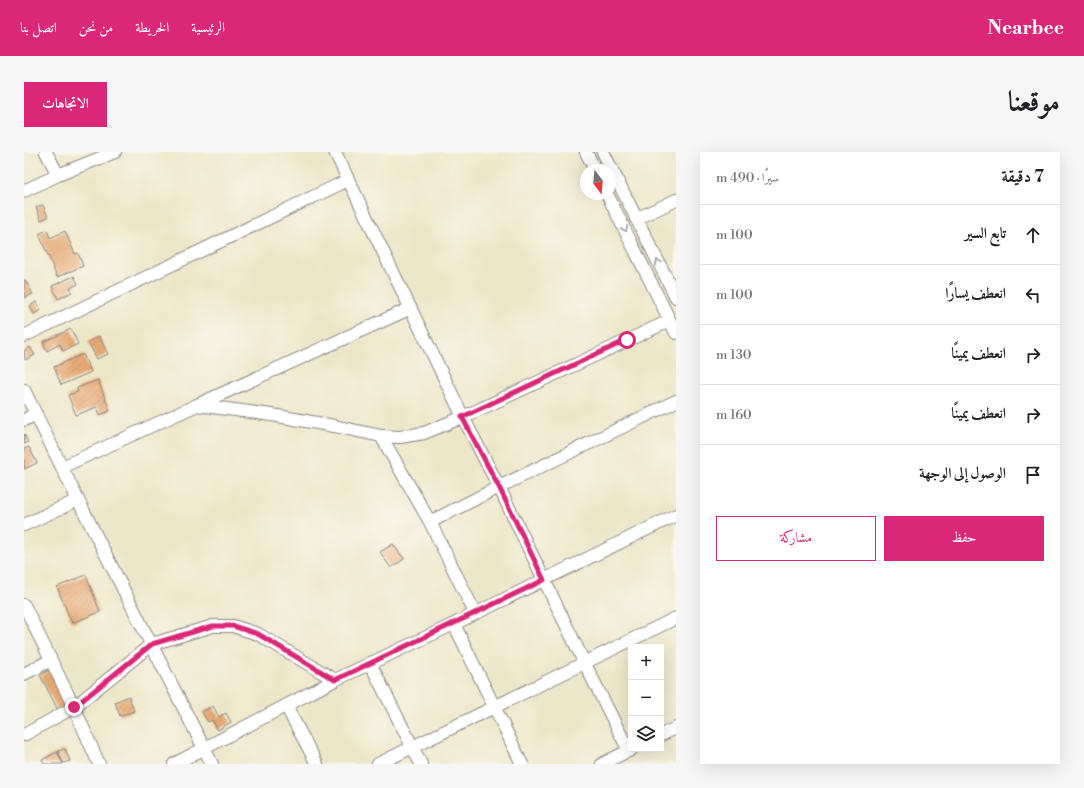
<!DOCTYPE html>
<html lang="ar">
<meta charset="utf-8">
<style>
:root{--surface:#fff;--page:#f6f6f6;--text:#202124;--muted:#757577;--line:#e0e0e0;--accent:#db2777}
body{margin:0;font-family:"Libre Bodoni",Amiri,serif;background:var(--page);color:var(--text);direction:rtl}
.controls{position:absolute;right:12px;bottom:12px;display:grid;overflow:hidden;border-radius:0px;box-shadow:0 4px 16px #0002}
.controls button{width:36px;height:36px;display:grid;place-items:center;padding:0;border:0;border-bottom:1px solid var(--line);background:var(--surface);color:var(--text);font:20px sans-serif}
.compass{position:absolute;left:556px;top:12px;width:36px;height:36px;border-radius:50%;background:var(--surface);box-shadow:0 4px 16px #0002;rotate:164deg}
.stop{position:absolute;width:12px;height:12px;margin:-9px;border:3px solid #db2777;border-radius:50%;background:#fff}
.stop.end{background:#db2777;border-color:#fff;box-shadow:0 1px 4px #0008}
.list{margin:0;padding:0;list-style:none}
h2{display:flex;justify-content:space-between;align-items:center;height:52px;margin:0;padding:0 16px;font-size:17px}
h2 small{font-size:13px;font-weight:400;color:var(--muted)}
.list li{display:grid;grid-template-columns:26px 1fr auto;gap:12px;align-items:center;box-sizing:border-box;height:60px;padding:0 16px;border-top:1px solid var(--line)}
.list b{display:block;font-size:15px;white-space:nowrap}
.list em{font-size:13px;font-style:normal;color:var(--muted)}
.actions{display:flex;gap:8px;padding:12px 16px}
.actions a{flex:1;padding:9px 0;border:1px solid var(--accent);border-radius:0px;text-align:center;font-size:14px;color:var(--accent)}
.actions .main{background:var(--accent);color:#fff}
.icon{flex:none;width:22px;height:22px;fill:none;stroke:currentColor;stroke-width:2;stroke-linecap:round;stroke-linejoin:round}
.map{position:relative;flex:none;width:652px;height:612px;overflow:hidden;direction:ltr;border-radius:0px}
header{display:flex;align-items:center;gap:24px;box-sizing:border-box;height:56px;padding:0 20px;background:var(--accent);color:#fff}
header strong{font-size:19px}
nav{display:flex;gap:22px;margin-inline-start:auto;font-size:14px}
.intro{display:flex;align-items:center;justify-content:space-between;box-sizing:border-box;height:96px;padding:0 24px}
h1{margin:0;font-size:28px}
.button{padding:10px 18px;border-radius:0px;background:var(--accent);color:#fff;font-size:14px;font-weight:700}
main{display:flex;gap:24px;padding:0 24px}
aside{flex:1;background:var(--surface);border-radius:0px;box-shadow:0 4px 16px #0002}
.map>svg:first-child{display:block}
.building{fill:url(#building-hatch)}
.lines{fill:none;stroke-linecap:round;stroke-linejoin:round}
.minor-casing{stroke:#888482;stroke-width:14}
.minor{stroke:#fff;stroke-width:12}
.oneway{stroke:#9c9ca7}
.route{stroke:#db2777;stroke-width:5}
</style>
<header>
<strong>Nearbee</strong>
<nav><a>الرئيسية</a><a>الخريطة</a><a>من نحن</a><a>اتصل بنا</a></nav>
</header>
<div class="intro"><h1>موقعنا</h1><a class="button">الاتجاهات</a></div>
<main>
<aside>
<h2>7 دقيقة<small>سيرًا · 490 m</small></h2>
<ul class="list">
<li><svg class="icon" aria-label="ahead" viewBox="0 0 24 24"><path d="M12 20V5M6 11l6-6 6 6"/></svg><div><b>تابع السير</b></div><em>100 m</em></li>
<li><svg class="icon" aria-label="left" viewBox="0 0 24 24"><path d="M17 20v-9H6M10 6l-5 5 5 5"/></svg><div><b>انعطف يسارًا</b></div><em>100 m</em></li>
<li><svg class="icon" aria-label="right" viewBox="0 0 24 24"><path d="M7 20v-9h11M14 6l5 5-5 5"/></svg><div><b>انعطف يمينًا</b></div><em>130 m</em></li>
<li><svg class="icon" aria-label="right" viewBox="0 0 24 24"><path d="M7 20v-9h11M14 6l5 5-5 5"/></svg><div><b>انعطف يمينًا</b></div><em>160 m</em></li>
<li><svg class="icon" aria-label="arrive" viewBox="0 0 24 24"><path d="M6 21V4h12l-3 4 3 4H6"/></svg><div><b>الوصول إلى الوجهة</b></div></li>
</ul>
<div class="actions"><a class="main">حفظ</a><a>مشاركة</a></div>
</aside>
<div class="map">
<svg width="652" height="612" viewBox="0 0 652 612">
<defs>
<pattern id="building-hatch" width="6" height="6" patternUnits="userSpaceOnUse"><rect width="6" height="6" fill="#e8aa74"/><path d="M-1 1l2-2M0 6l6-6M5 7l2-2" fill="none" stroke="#c79265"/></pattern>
</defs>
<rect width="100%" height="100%" fill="#fbf7ec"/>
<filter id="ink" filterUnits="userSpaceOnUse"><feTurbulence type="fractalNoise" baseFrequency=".025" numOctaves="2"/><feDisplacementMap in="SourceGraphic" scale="8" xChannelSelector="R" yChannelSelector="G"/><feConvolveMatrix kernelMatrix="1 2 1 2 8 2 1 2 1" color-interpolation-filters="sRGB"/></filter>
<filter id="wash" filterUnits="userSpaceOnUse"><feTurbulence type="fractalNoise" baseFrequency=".012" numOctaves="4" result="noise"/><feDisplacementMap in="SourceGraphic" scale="16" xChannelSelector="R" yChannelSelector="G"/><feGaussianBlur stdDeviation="0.9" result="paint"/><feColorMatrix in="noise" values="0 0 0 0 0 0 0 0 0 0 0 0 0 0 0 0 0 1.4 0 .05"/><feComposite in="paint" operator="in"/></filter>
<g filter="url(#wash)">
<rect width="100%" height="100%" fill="#ede7c9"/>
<g id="blocks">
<!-- building -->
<path class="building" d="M19 53 24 65 17 68 12 55Z
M23 78 26 86 41 79 51 102 54 101 59 114 33 125 15 82Z
M50 124 54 132 46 136 48 140 34 147 28 134Z
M0 128H1L9 142 0 146Z
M12 150 17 158 10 162 6 154Z
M47 177 54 192 39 199 36 192 23 199 19 190Z
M75 184 84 202 73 207 64 190Z
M6 195 11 203 1 208 0 199Z
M59 202 67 220 37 233 30 215Z
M74 228 86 259 76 263 73 255 52 263 44 243 54 240 53 236Z
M0 282 4 290 0 292Z
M5 295 13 311 0 317V297Z
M369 392 380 407 367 416 356 400Z
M62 423 76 460 48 471 33 435Z
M27 517 45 552 34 558 16 523Z
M105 544 110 559 96 564 91 550Z
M189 554 195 565 202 561 207 570 194 578 188 568 184 570 178 560Z
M41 597 46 609 39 611 34 599Z
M33 600 39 612H20L18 608Z"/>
</g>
</g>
<g filter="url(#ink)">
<use href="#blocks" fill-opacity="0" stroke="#888482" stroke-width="1"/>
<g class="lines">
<defs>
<path id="minor" d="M22 0 34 23
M311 0 439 265 475 335 561 512 605 599
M562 0 571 18
M579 0 652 145
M0 39 34 23 91 0
M583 42 652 181
M612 67 652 48
M0 184 324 28
M0 238 54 348 188 612
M173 253 387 156
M0 268 12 262
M357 284 406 370 451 461
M38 315 173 253 248 263 310 274 357 284 376 285 400 281 439 265 645 169
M406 370 475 335 652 249
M0 373 54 348
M0 453 50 555 75 612
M430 472 498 612
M346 511 397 612
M0 522 27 508
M262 554 293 612
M0 583 50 555 128 492 189 474H209L234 482 311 528
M637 583 652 576
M150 612 311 528 430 472 652 363
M354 612 652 466
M578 612 608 597"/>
</defs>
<!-- minor casing -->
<use href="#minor" class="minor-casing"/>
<!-- minor -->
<use href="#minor" class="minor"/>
</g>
<!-- one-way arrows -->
<defs><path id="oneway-chevron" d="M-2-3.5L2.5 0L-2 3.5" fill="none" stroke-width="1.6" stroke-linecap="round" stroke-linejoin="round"/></defs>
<g class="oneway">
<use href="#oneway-chevron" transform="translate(601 77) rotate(64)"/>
<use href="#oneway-chevron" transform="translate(634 110) rotate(-117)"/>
</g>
</g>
<g class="lines" filter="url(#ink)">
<!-- route -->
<path class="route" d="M50 555 128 492 189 474H209L234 482 311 528 520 428 475 335 438 265 603 188"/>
</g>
</svg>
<div class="controls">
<button>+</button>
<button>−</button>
<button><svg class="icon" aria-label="layers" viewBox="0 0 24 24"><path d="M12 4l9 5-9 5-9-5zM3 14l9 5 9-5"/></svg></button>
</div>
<svg class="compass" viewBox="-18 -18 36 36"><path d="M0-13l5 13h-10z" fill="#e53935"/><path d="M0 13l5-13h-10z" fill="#757577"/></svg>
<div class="stop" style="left:603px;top:188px"></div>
<div class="stop end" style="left:50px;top:555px"></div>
</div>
</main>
